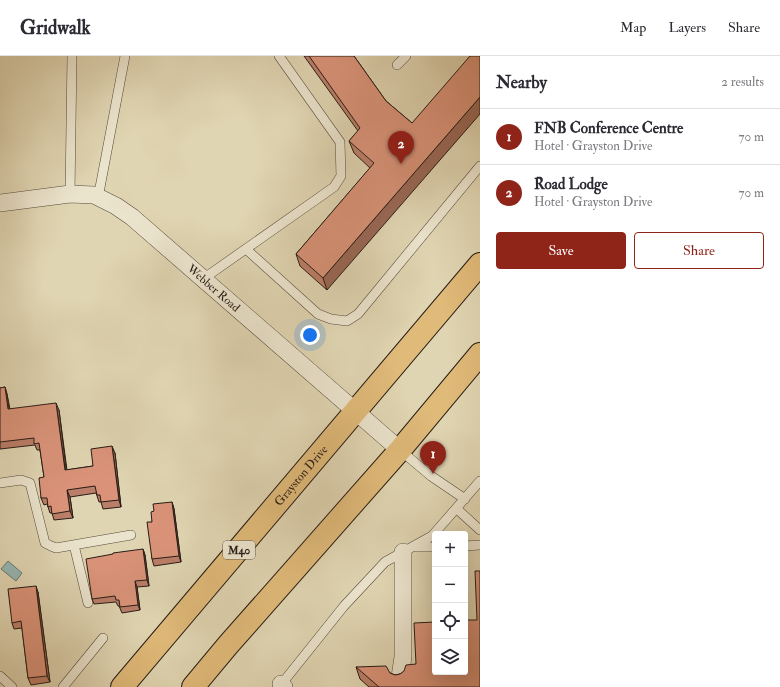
<!DOCTYPE html>
<meta charset="utf-8">
<style>
:root{--surface:#fff;--page:#f2f2f3;--text:#2b2b33;--muted:#7c7c81;--line:#e1e1e2;--accent:#8f2418}
body{margin:0;font-family:"IM FELL Double Pica",serif;background:var(--page);color:var(--text)}
.controls{position:absolute;right:12px;bottom:12px;display:grid;overflow:hidden;border-radius:4px;box-shadow:0 4px 16px #0002}
.controls button{width:36px;height:36px;display:grid;place-items:center;padding:0;border:0;border-bottom:1px solid var(--line);background:var(--surface);color:var(--text);font:20px sans-serif}
.you{position:absolute;left:310px;top:279px;width:14px;height:14px;margin:-10px;border:3px solid #fff;border-radius:50%;background:#1a73e8;box-shadow:0 0 0 6px #1a73e833}
.badge{display:grid;place-items:center;width:26px;height:26px;border-radius:50%;background:var(--accent);color:#fff;font-size:13px;font-weight:700}
.pin{position:absolute;translate:-50% -33px;filter:drop-shadow(0 1px 2px #0008)}
.pin::after{content:'';position:absolute;top:21px;width:14px;height:12px;background:inherit;clip-path:polygon(0 0,100% 0,50% 100%)}
.list{margin:0;padding:0;list-style:none}
h2{display:flex;justify-content:space-between;align-items:center;height:52px;margin:0;padding:0 16px;font-size:17px}
h2 small{font-size:13px;font-weight:400;color:var(--muted)}
.list li{display:grid;grid-template-columns:26px 1fr auto;gap:12px;align-items:center;box-sizing:border-box;height:56px;padding:0 16px;border-top:1px solid var(--line)}
.list b{display:block;font-size:15px;white-space:nowrap}
.list p{margin:0;font-size:13px;white-space:nowrap;color:var(--muted)}
.list em{font-size:13px;font-style:normal;color:var(--muted)}
.actions{display:flex;gap:8px;padding:12px 16px}
.actions a{flex:1;padding:9px 0;border:1px solid var(--accent);border-radius:4px;text-align:center;font-size:14px;color:var(--accent)}
.actions .main{background:var(--accent);color:#fff}
.icon{flex:none;width:22px;height:22px;fill:none;stroke:currentColor;stroke-width:2;stroke-linecap:round;stroke-linejoin:round}
.map{position:relative;flex:none;width:480px;height:631px;overflow:hidden}
header{display:flex;align-items:center;gap:24px;box-sizing:border-box;height:56px;padding:0 20px;background:var(--surface);border-bottom:1px solid var(--line)}
header strong{font-size:19px}
nav{display:flex;gap:22px;margin-inline-start:auto;font-size:14px}
main{display:flex}
aside{flex:1;background:var(--surface)}
.map>svg:first-child{display:block}
.water{fill:#96b7b4;stroke:#6a7975}
.lines{fill:none;stroke-linecap:round;stroke-linejoin:round}
.lane-casing{stroke:#554a3d;stroke-width:10}
.street-casing{stroke:#554a3d;stroke-width:18}
.primary-casing{stroke:#271c16;stroke-width:24}
.lane{stroke:#ebe4cd;stroke-width:9}
.street{stroke:#ebe4cd;stroke-width:17}
.primary{stroke:#e0ba79;stroke-width:22}
.wall{fill:#bb7e68;stroke:#271c16}
.shaded-wall{fill:#996755;stroke:#271c16}
.building{fill:#da9379;stroke:#271c16}
.labels{text-anchor:middle;dominant-baseline:central;stroke-width:4;stroke-linejoin:round;paint-order:stroke}
.shield{fill:#ebe4cd;stroke:#62584d;stroke-width:1}
.shield-label{font-size:11px;font-weight:bold;fill:#271c16}
.street-label{font-size:12px;fill:#271c16;stroke:#ebe4cd}
</style>
<header>
<strong>Gridwalk</strong>
<nav><a>Map</a><a>Layers</a><a>Share</a></nav>
</header>
<main>
<div class="map">
<svg width="480" height="631" viewBox="0 0 480 631">
<rect width="100%" height="100%" fill="#e0d5b2"/>
<filter id="stains"><feTurbulence type="fractalNoise" baseFrequency=".005" numOctaves="4"/><feColorMatrix values="0 0 0 0 .2 0 0 0 0 .09 0 0 0 0 .02 0 0 0 .5 -.17"/></filter>
<radialGradient id="worn" r=".72"><stop offset=".6" stop-color="#630" stop-opacity="0"/><stop offset="1" stop-color="#630" stop-opacity=".3"/></radialGradient>
<!-- water -->
<path class="water" d="M8 505 22 517 16 525 1 513Z"/>
<g class="lines">
<defs>
<path id="lane" d="M397 9 406 0
M70 138 72 0
M98 142 125 0
M246 193 318 258 331 263 347 265 358 258 480 110
M203 223 334 131 341 120 340 86 279 0
M400 394 431 420 465 443
M0 427 21 424 30 427 45 487 51 490 56 492 131 479
M457 453 480 474
M74 489 88 547
M465 490 480 489
M416 491H435
M0 620 12 631
M280 630 344 550 385 506 432 480 480 425
M63 631 103 582"/>
<g id="street">
<path id="s1" d="M0 147 70 138 94 139 116 150 132 161 400 394"/>
<path d="M400 621 403 601V496"/>
<path d="M281 628 284 631"/>
</g>
<g id="primary">
<path id="s2" d="M122 631 480 208"/>
<path d="M193 631 228 589 400 394 480 298"/>
</g>
</defs>
<!-- lane casing -->
<use href="#lane" class="lane-casing"/>
<!-- street casing -->
<use href="#street" class="street-casing"/>
<!-- primary casing -->
<use href="#primary" class="primary-casing"/>
<!-- lane -->
<use href="#lane" class="lane"/>
<!-- street -->
<use href="#street" class="street"/>
<!-- primary -->
<use href="#primary" class="primary"/>
</g>
<!-- wall -->
<path class="wall" d="M304 0H354L386 45 412 67 327 234 300 210 296 198 370 112 354 97 349 85 358 75Z
M5 331 7 338 10 353 59 354 67 414 93 410 115 397 121 451 103 453 101 446H99L96 437 70 441 73 462 54 464 52 457H50L47 448 44 449 41 442 44 421 40 394H37L35 389 0 393V332Z
M172 446 174 453 181 506 154 510 152 503V466L154 455Z
M143 493 145 499 149 530 137 531 140 554 122 557 119 550H118L116 546 94 548 92 543Z
M38 536 50 626 31 629 28 622 22 572 14 573 12 567Z
M477 564 480 631H369L360 623 356 611 390 617 395 619 400 618 416 608Z"/>
<!-- shaded-wall -->
<path class="shaded-wall" d="M480 41V58L327 234 323 222Z
M5 331 7 338 10 359 8 353Z
M56 347 59 354 67 421 65 414Z
M112 390 115 397 121 451 119 444Z
M67 434 70 441 73 462 70 455Z
M172 446 174 453 181 506 179 500Z
M143 493 145 499 149 530 147 524Z
M135 525 137 531 140 554 138 549Z
M36 530 38 536 50 626 47 620Z"/>
<!-- building -->
<path class="building" d="M309 0H354L386 45 412 67 470 0H480V41L323 222 296 198 374 107 349 85 360 72Z
M5 331 8 353 56 347 65 414 93 410 91 393 112 390 119 444 101 446 100 439H97L95 430 67 434 70 455 52 458 51 450 48 451 47 442H41L39 422 44 421 39 387 34 388V382L0 386V332Z
M172 446 179 500 152 503 147 466H152L151 456 154 455 153 448Z
M143 493 147 524 135 525 138 549 120 551 119 544H116L115 540 92 543 86 503 113 498V497Z
M475 515H480V631H379L356 611 386 610 390 617 395 619 400 618 404 615 406 609 416 608 414 567 435 566V616H465V564H477Z
M36 530 47 620 28 622 21 565 12 567 8 533Z"/>
<g class="labels">
<!-- shield labels -->
<rect class="shield" x="223" y="485" width="32" height="18" rx="3"/>
<g class="shield-label">
<text x="239" y="494">M40</text>
</g>
<!-- street labels -->
<g class="street-label">
<text stroke="none"><textPath href="#s1" startOffset="247">Webber Road</textPath></text>
<text stroke="none"><textPath href="#s2" startOffset="277">Grayston Drive</textPath></text>
</g>
</g>
<rect width="100%" height="100%" filter="url(#stains)"/>
<rect width="100%" height="100%" fill="url(#worn)"/>
</svg>
<div class="controls">
<button>+</button>
<button>−</button>
<button><svg class="icon" aria-label="locate" viewBox="0 0 24 24"><circle cx="12" cy="12" r="6"/><path d="M12 2v4M12 18v4M2 12h4M18 12h4"/></svg></button>
<button><svg class="icon" aria-label="layers" viewBox="0 0 24 24"><path d="M12 4l9 5-9 5-9-5zM3 14l9 5 9-5"/></svg></button>
</div>
<div class="you"></div>
<div class="pin badge" style="left:433px;top:418px">1</div>
<div class="pin badge" style="left:401px;top:108px">2</div>
</div>
<aside>
<h2>Nearby<small>2 results</small></h2>
<ul class="list">
<li><span class="badge">1</span><div><b>FNB Conference Centre</b><p>Hotel · Grayston Drive</p></div><em>70 m</em></li>
<li><span class="badge">2</span><div><b>Road Lodge</b><p>Hotel · Grayston Drive</p></div><em>70 m</em></li>
</ul>
<div class="actions"><a class="main">Save</a><a>Share</a></div>
</aside>
</main>
